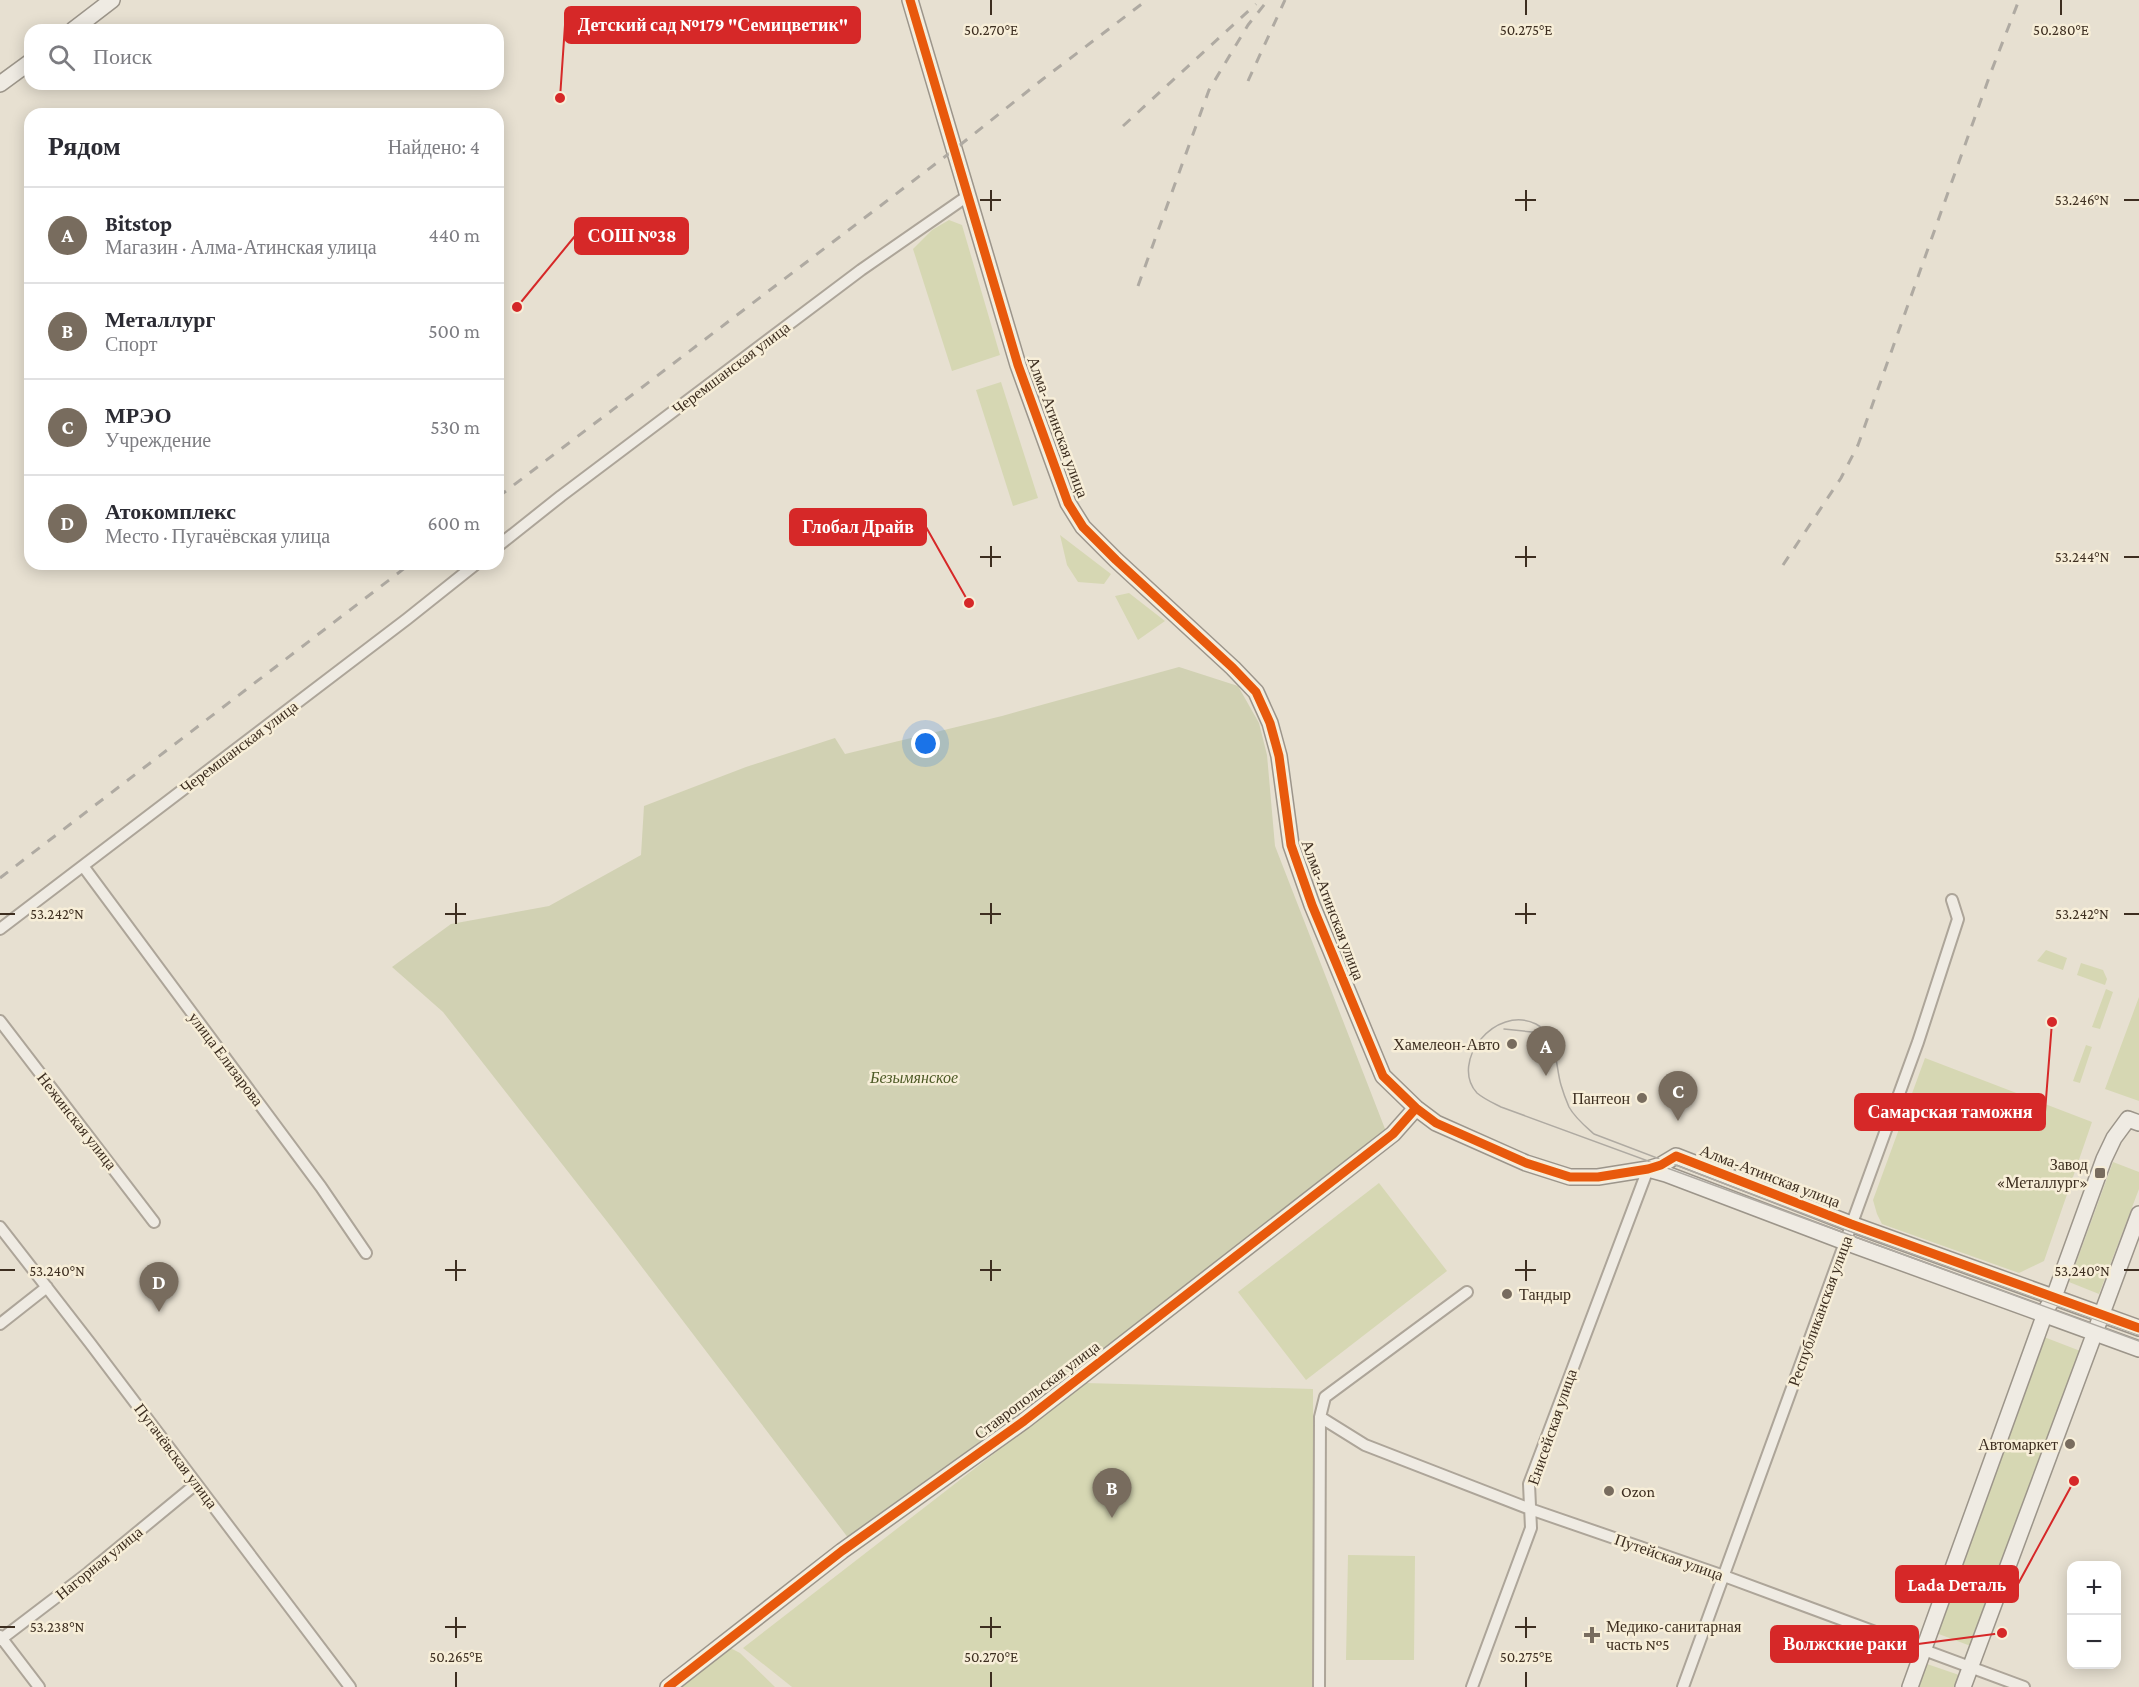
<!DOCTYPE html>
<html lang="ru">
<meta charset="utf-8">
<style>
:root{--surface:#fff;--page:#f7f7f7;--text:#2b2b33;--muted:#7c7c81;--line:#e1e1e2;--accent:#786c5e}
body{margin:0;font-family:"Crimson Pro",serif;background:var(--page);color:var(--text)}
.controls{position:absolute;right:18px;bottom:18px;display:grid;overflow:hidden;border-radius:12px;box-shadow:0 3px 15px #0003}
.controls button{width:54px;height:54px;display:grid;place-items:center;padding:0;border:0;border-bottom:2px solid var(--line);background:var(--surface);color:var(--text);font:30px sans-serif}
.you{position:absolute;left:926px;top:744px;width:21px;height:21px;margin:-15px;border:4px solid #fff;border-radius:50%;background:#1a73e8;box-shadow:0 0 0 9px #1a73e833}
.badge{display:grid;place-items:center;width:39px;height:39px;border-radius:50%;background:var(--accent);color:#fff;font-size:20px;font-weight:700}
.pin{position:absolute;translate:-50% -50px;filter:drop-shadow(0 2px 3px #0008)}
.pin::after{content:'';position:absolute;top:32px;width:21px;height:18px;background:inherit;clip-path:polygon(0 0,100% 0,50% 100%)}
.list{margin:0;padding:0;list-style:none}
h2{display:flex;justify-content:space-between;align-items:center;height:78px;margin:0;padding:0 24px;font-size:26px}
h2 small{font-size:20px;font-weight:400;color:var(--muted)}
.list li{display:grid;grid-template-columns:39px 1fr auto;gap:18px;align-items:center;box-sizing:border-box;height:96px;padding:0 24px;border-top:2px solid var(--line)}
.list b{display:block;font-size:22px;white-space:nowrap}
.list p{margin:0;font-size:20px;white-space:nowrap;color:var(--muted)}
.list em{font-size:20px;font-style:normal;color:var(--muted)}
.icon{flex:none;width:33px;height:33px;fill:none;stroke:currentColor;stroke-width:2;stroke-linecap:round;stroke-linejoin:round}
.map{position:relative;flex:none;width:2139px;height:1687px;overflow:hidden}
.search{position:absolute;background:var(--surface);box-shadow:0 3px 15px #0003;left:24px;top:24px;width:480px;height:66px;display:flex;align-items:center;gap:15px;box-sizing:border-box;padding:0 21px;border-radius:18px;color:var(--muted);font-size:22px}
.panel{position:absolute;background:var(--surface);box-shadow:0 3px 15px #0003;left:24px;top:108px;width:480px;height:462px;border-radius:18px}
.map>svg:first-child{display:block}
.green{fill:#d6d7b3}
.cemetery{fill:#d1d1b3}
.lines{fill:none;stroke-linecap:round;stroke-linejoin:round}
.street-casing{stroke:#ada599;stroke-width:14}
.secondary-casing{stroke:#9c958a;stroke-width:18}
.street{stroke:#efebe3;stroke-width:10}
.secondary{stroke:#efebe3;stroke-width:15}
.tram{stroke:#afaaa2;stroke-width:1.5}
.rail{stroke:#afaaa2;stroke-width:3;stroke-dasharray:10 10;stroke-linecap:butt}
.cycleway-casing{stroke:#f7eed8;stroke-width:13}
.cycleway{stroke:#e8590c;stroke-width:9}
.ticks{fill:none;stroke:#3d2e20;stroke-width:2}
.poi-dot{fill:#786c5e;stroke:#f7eed8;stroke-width:2}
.labels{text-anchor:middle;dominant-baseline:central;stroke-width:5;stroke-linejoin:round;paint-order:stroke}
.street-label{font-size:16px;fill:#3d2e20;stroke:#f7eed8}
.poi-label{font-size:16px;fill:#3d2e20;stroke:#f7eed8;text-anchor:end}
.park-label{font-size:16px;font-style:italic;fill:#4d5a26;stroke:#f7eed8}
.ticks-label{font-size:15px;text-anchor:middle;fill:#3d2e20;stroke:#f7eed8;stroke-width:5;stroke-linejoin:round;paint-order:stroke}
.leader{fill:none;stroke:#d62828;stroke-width:2}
.callout-dot{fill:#d62828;stroke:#f7eed8;stroke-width:2}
.callout{fill:#d62828;stroke:#d62828;stroke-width:2}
.callout-label{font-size:18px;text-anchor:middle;font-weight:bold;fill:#fff}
</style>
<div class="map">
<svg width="2139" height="1687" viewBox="0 0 2139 1687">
<rect width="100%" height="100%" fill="#e7e0d1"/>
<!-- green -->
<path class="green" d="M949 220 962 225 1000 355 952 371 913 249 932 230Z
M1001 382 1038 498 1013 506 976 390Z
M1060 535 1111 574 1104 584 1078 582 1067 565Z
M1129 593 1165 621 1138 640 1115 596Z
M2046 950 2067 958 2063 970 2037 961Z
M2081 963 2103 970 2107 979 2105 985 2077 975Z
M2106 989 2113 992 2100 1029 2092 1027Z
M2139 997V1101L2105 1089Z
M2086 1045 2092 1047 2080 1083 2073 1081Z
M1925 1058 2092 1122 2044 1261 2019 1273 1882 1224 1877 1214 1873 1200Z
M2113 1162 2139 1172V1189L2099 1294 2069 1282Z
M1379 1183 1447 1271 1306 1380 1238 1292Z
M2044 1337 2083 1352 1976 1648 1936 1633Z
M1085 1383 1313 1389 1314 1687H792L743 1648Z
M1348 1555 1415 1556 1414 1660H1346Z
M717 1641 740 1653 775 1687H662Z
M1927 1664 1962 1676 1959 1687H1918Z"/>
<!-- cemetery -->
<path class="cemetery" d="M1179 667 1238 686 1259 723 1267 755 1275 846 1387 1134 1130 1330 849 1539 616 1233 443 1012 392 967 451 924 549 906 641 855 644 806 746 767 835 738 845 754 1002 716Z"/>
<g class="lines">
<defs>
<path id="street" d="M498 546 561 496 861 270 969 195
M83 866 321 1187 366 1253
M0 929 407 619 476 564
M0 1021 154 1222
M0 1227 90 1343 350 1687
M0 1324 47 1287
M1320 1417 1365 1445 1530 1509 1724 1576 2024 1687
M0 1636 39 1687
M0 1640 88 1573 196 1484
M1319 1687 1320 1417 1325 1397 1467 1292
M1472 1687 1531 1528 1529 1484 1648 1169
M1683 1687 1918 1042 1958 919 1952 900"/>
<path id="secondary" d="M910 0 1018 365 1068 503 1083 527 1116 560 1233 668 1256 692 1270 723 1279 756 1291 845 1312 905 1383 1076 1416 1108 1436 1123 1526 1163 1570 1177H1598L1648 1169 1661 1165 1676 1156 1851 1224 2139 1328
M73 30 112 0
M0 84 30 62
M1648 1169 1666 1174 1845 1242 2139 1349
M668 1687 842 1551 1024 1421 1393 1134 1416 1108
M1910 1687 2047 1308 2054 1297 2104 1159 2114 1138 2128 1119 2139 1123
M1963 1687 2139 1214"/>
</defs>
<!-- street casing -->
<use href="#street" class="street-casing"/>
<!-- secondary casing -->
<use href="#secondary" class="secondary-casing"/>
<!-- street -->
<use href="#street" class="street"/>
<!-- secondary -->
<use href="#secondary" class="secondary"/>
<!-- tram -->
<path class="tram" d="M1504 1029 1532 1032 1543 1039
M2139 1335 1849 1231 1594 1134C1585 1126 1575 1118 1569 1107 1566 1100 1563 1092 1561 1085 1555 1065 1558 1035 1536 1024 1495 1004 1449 1062 1477 1093 1484 1099 1493 1103 1501 1107L2139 1341"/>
<!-- rail -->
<path class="rail" d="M1248 81 1285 0
M1123 126 1256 4
M1138 286 1209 90 1248 25 1268 0
M498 497 955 149 1043 79 1147 0
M1783 565 1841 478 1858 445 1991 72 2019 0
M0 878 410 564"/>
<defs>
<path id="cycleway" d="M910 0 1018 365 1068 503 1083 527 1116 560 1233 668 1256 692 1270 723 1279 756 1291 845 1312 905 1383 1076 1416 1108 1436 1123 1526 1163 1570 1177H1598L1648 1169 1661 1165 1676 1156 1851 1224 2139 1328
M668 1687 842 1551 1024 1421 1393 1134 1416 1108"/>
</defs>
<!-- cycleway casing -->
<use href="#cycleway" class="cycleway-casing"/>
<!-- cycleway -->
<use href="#cycleway" class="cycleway"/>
</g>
<!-- ticks -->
<path class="ticks" d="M991 0V15M1526 0V15M2061 0V15M991 190V211M1526 190V211M980 200H1001M1515 200H1536M2124 200H2139M991 546V567M1526 546V567M980 557H1001M1515 557H1536M2124 557H2139M456 903V924M991 903V924M1526 903V924M0 914H15M445 914H466M980 914H1001M1515 914H1536M2124 914H2139M456 1260V1281M991 1260V1281M1526 1260V1281M0 1270H15M445 1270H466M980 1270H1001M1515 1270H1536M2124 1270H2139M456 1617V1638M991 1617V1638M1526 1617V1638M0 1627H15M445 1627H466M980 1627H1001M1515 1627H1536M456 1672V1687M991 1672V1687M1526 1672V1687"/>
<!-- markers -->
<g class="poi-dot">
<circle cx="1512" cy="1044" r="6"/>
<circle cx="1642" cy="1098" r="6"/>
<rect x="2094" y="1167" width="12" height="12" rx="3"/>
<circle cx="1507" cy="1294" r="6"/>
<circle cx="2070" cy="1444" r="6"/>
<circle cx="1609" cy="1491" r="6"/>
<path d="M1589 1626h6v6h6v6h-6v6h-6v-6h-6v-6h6z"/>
</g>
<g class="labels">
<!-- street labels -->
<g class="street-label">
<text transform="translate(731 368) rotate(-37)">Черемшанская улица</text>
<text transform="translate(1058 427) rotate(70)">Алма-Атинская улица</text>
<text transform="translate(239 747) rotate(-37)">Черемшанская улица</text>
<text transform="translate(1333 910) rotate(69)">Алма-Атинская улица</text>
<text transform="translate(226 1059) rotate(53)">улица Елизарова</text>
<text transform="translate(77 1121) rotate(52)">Нежинская улица</text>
<text transform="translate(1770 1176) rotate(21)">Алма-Атинская улица</text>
<text transform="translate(1820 1311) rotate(-70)">Республиканская улица</text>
<text transform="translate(1037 1390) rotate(-37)">Ставропольская улица</text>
<text transform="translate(1552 1427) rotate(-71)">Енисейская улица</text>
<text transform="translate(176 1456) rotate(53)">Пугачёвская улица</text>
<text transform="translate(1669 1557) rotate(19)">Путейская улица</text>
<text transform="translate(99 1563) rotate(-39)">Нагорная улица</text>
</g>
<!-- poi labels -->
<g class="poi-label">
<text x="1500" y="1044">Хамелеон-Авто</text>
<text x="1630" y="1098">Пантеон</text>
<text x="2088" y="1164">Завод<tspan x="2088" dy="18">«Металлург»</tspan></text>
<text x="1519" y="1294" text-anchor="start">Тандыр</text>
<text x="2058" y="1444">Автомаркет</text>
<text x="1621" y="1491" text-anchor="start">Ozon</text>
<text x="1606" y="1626" text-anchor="start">Медико-санитарная<tspan x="1606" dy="18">часть №5</tspan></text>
</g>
<!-- park labels -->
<g class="park-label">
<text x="914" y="1077">Безымянское</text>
</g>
</g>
<g class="ticks-label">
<text x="991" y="35">50.270°E</text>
<text x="1526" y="35">50.275°E</text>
<text x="2061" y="35">50.280°E</text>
<text x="2082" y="205">53.246°N</text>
<text x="2082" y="562">53.244°N</text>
<text x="57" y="919">53.242°N</text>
<text x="2082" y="919">53.242°N</text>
<text x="57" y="1276">53.240°N</text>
<text x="2082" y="1276">53.240°N</text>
<text x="57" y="1632">53.238°N</text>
<text x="456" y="1662">50.265°E</text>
<text x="991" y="1662">50.270°E</text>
<text x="1526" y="1662">50.275°E</text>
</g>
<!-- callouts -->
<path class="leader" d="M560 98L565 25M517 307L575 236M969 603L926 527M2052 1022L2045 1112M2074 1481L2018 1584M2002 1633L1918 1644"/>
<g class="callout-dot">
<circle cx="560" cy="98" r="6"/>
<circle cx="517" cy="307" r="6"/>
<circle cx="969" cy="603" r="6"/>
<circle cx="2052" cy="1022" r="6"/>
<circle cx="2074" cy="1481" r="6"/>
<circle cx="2002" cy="1633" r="6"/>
</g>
<g class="callout">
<rect x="565" y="7" width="295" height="36" rx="6"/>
<rect x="575" y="218" width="113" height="36" rx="6"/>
<rect x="790" y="509" width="136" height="36" rx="6"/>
<rect x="1855" y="1094" width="190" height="36" rx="6"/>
<rect x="1896" y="1566" width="122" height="36" rx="6"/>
<rect x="1771" y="1626" width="147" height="36" rx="6"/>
</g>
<g class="callout-label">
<text x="713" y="31">Детский сад №179 "Семицветик"</text>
<text x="632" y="242">СОШ №38</text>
<text x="858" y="533">Глобал Драйв</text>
<text x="1950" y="1118">Самарская таможня</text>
<text x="1957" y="1591">Lada Dеталь</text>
<text x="1845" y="1650">Волжские раки</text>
</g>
</svg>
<div class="controls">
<button>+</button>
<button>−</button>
</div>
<div class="you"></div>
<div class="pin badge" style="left:1546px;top:1076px">A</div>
<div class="pin badge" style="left:1112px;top:1518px">B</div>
<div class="pin badge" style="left:1678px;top:1121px">C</div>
<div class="pin badge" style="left:159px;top:1312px">D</div>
<div class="search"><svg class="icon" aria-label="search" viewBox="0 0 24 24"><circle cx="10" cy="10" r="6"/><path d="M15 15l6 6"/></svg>Поиск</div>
<section class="panel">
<h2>Рядом<small>Найдено: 4</small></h2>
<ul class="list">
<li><span class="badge">A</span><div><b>Bitstop</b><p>Магазин · Алма-Атинская улица</p></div><em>440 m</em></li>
<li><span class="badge">B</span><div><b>Металлург</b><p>Спорт</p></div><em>500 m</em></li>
<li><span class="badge">C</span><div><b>МРЭО</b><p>Учреждение</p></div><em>530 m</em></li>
<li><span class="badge">D</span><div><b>Атокомплекс</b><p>Место · Пугачёвская улица</p></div><em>600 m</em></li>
</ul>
</section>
</div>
